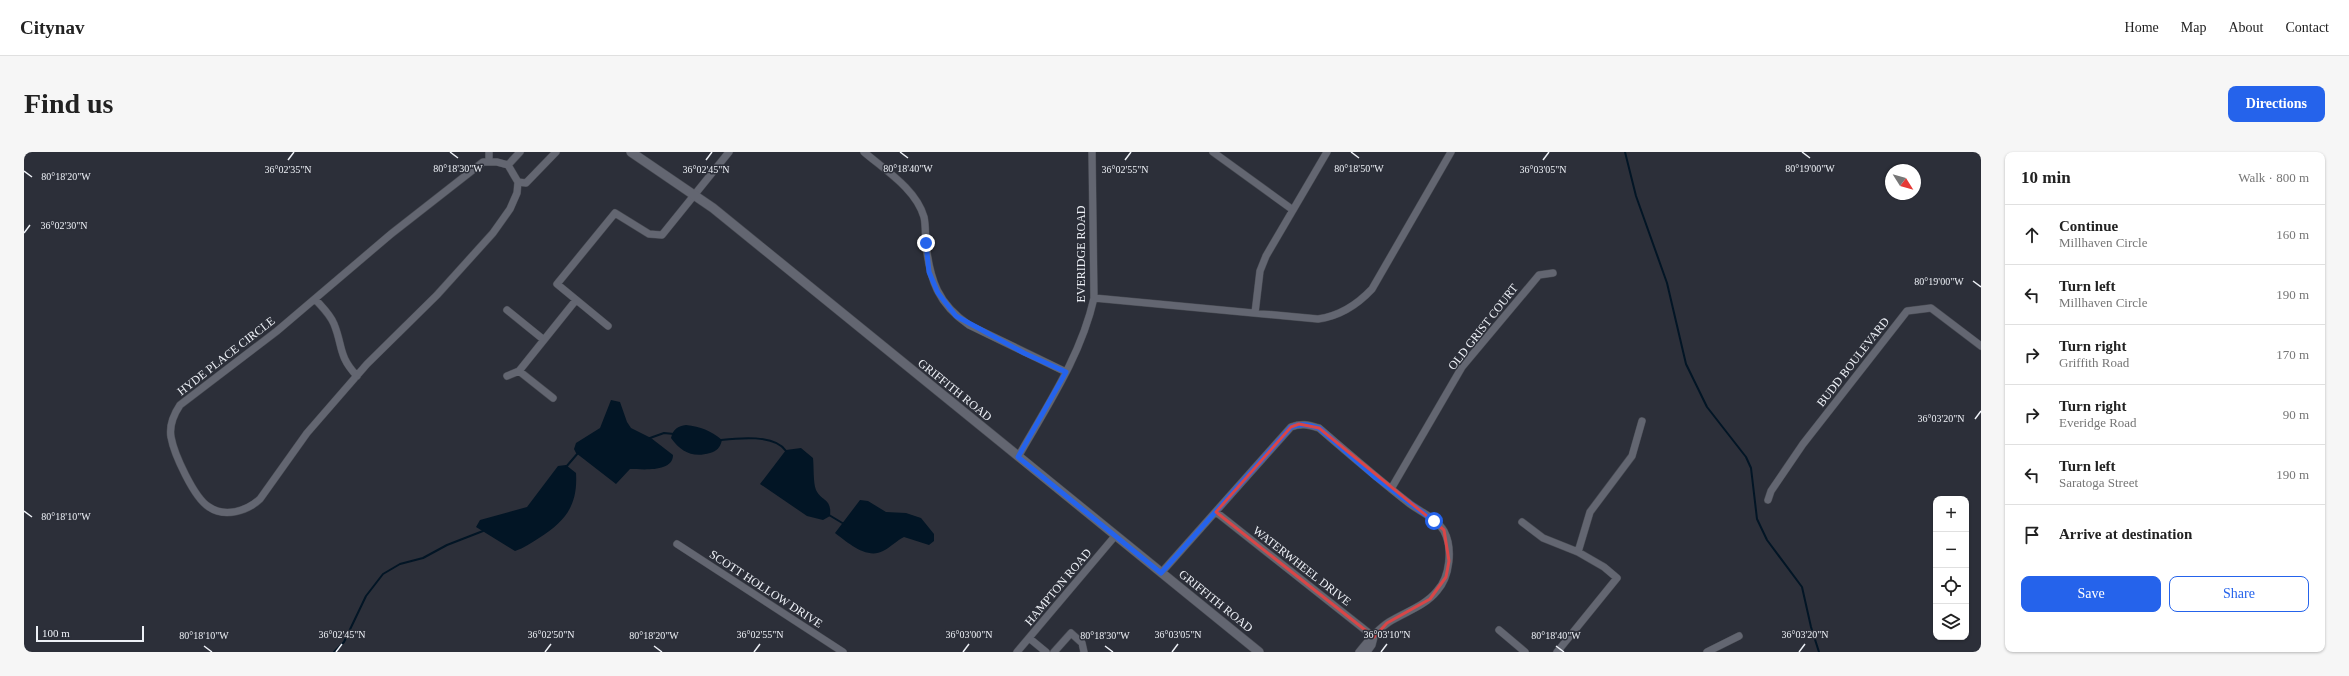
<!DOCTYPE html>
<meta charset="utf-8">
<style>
:root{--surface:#fff;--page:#f6f6f6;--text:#222;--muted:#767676;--line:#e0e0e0;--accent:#2563eb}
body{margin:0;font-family:"Times New Roman",serif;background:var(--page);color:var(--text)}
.controls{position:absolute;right:12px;bottom:12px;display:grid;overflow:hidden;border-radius:8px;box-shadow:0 1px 3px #0004}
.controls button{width:36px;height:36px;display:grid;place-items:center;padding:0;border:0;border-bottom:1px solid var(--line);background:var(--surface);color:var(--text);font:20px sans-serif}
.compass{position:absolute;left:1861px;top:12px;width:36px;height:36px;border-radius:50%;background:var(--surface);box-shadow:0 1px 3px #0004;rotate:127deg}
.scale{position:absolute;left:12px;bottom:10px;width:108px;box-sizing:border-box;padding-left:4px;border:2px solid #edf0f6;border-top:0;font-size:11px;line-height:14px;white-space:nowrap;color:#edf0f6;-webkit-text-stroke:3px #2c2f39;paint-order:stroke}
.stop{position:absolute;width:12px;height:12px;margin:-9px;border:3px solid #2563eb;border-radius:50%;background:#fff}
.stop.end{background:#2563eb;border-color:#fff;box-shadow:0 1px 4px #0008}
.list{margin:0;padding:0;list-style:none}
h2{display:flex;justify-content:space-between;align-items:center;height:52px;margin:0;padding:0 16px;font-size:17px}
h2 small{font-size:13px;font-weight:400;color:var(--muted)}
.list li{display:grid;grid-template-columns:26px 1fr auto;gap:12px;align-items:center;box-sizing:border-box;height:60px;padding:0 16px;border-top:1px solid var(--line)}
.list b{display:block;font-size:15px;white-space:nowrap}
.list p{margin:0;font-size:13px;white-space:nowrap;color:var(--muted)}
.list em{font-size:13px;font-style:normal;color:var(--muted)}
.actions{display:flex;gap:8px;padding:12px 16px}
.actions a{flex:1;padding:9px 0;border:1px solid var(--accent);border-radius:8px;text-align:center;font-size:14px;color:var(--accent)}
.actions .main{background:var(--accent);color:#fff}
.icon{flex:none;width:22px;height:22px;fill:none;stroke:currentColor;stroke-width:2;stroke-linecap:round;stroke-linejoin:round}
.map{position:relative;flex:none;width:1957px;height:500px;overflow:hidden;border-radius:8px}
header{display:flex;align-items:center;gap:24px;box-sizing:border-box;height:56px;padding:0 20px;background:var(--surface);border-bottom:1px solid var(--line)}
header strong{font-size:19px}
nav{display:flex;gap:22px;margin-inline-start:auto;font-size:14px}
.intro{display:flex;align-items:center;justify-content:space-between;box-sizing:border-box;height:96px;padding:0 24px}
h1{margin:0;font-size:28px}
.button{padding:10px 18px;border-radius:8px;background:var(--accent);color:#fff;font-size:14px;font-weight:700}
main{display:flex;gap:24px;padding:0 24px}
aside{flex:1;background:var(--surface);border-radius:8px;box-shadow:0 1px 3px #0004}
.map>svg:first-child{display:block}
.water{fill:#021525}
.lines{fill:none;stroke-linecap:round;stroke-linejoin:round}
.stream{stroke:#021525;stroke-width:2}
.street-casing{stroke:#484b53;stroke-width:8}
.secondary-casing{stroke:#484b53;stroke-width:10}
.street{stroke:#636671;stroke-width:7}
.secondary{stroke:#636671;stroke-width:9}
.route{stroke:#2563eb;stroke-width:5}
.marked{fill:none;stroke:#d94647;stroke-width:3;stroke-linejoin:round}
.ticks{fill:none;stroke:#edf0f6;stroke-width:1.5}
.labels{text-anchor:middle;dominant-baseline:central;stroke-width:3;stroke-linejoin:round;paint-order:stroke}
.street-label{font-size:12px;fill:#edf0f6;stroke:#2c2f39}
.ticks-label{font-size:10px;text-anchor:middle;fill:#edf0f6;stroke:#2c2f39;stroke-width:3;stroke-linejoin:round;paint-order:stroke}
</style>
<header>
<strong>Citynav</strong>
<nav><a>Home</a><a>Map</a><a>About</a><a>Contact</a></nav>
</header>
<div class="intro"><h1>Find us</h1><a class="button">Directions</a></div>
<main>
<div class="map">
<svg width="1957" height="500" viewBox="0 0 1957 500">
<rect width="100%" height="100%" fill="#2c2f39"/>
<!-- water -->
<path class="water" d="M587 248 596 250 603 270 607 276 627 286 649 303C649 321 617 317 606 317L592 332 552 301 550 297 552 291 576 276Z
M662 273C677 275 686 278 698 288 696 296 693 299 686 301 669 306 657 300 647 286 649 277 654 274 662 273Z
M777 296 789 306C790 315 789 330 792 338 798 350 808 346 806 364L799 368 783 364 736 332 762 298Z
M542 313 552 321C554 353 542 369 515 386 507 391 500 396 491 399L452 375 456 368 503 355 534 314Z
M836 348 844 349 862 360 882 361 897 366 910 382V389L905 393 880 385C872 389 867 395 859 399 843 408 823 390 811 381Z"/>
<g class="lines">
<!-- stream -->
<path class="stream" d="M1601 0 1612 44 1643 131 1662 212 1683 255 1722 305 1727 316 1733 367 1743 388 1778 435 1787 475 1795 500
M626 286 640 281 650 282
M697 288C714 286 751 282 762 299
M542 315 554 301
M805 363 820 372
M310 500 320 490 342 444 359 422 376 412 399 406 423 393 459 379"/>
<defs>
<path id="street" d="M840 0C861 18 892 37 900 65 902 74 901 84 902 93 906 128 914 152 945 173L1042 220
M1189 0 1269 58
M459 10H473L484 13 494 30 493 41 486 57 469 81 413 143 343 212 283 281 236 347C223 359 201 366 185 355 170 346 150 302 147 285 145 273 150 262 156 253L253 179 367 82Z
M465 10V0
M484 13 496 0
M494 30 502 31 532 0
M1070 146 1294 167C1316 164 1333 153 1348 137L1427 0
M291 147C298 155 306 162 310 172 319 194 314 204 333 224
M483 158 520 188
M1231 161 1236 119 1242 104 1303 0
M584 174 533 132 591 61 625 82 638 83 705 0
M495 219 529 246
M483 224 495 219 552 148
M994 305C1023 254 1057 204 1070 146L1068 0
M1367 337 1438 215 1515 123 1529 121
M1744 348 1747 339 1779 292 1883 159 1907 156 1957 194
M1192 360 1350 485
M1498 370 1519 386 1554 400 1580 415 1593 426 1533 500
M653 392 819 500
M1554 400 1566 360 1608 304 1618 269
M1137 421 1267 275C1278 271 1284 273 1295 276 1325 302 1355 328 1386 352 1397 360 1413 367 1420 379 1429 396 1426 425 1413 439 1401 454 1381 460 1365 470 1354 477 1343 490 1335 500
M1475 478 1501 500
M1005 486 1022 500
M993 500 1091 384
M1030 500 1047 481 1058 491 1060 500
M1343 500 1348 493 1350 485
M1683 500 1715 484"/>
<path id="secondary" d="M607 0 689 56 1235 500"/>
</defs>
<!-- street casing -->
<use href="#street" class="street-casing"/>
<!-- secondary casing -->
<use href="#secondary" class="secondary-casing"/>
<!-- street -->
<use href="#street" class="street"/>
<!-- secondary -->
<use href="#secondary" class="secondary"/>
</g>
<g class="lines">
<!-- route -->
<path class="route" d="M902 91 905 120 914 141 932 164 1000 201 1042 220 994 305 1137 421 1267 275C1278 271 1284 273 1295 276L1352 326 1410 369"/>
</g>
<!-- marked area -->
<path class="marked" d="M1275 272 1295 276 1420 378 1425 409 1422 425 1406 447 1363 471 1350 485 1192 360 1267 275Z"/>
<!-- ticks -->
<path class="ticks" d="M426 0 434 6M876 0 884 6M1327 0 1335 6M1778 0 1786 6M264 8 270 0M682 8 688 0M1101 8 1107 0M1519 8 1525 0M0 19 8 25M0 81 6 73M1949 129 1957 135M1951 267 1957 259M0 359 8 365M180 494 188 500M630 494 638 500M1081 494 1089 500M1532 494 1540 500M312 500 318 492M521 500 527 492M730 500 736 492M939 500 945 492M1148 500 1154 492M1357 500 1363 492M1775 500 1781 492"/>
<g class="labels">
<!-- street labels -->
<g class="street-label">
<text transform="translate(1057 102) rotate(-90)">EVERIDGE ROAD</text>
<text transform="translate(1459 175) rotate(-52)">OLD GRIST COURT</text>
<text transform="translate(202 204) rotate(-38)">HYDE PLACE CIRCLE</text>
<text transform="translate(1829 210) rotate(-52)">BUDD BOULEVARD</text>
<text transform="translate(931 238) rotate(39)">GRIFFITH ROAD</text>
<text transform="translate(1278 414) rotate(38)">WATERWHEEL DRIVE</text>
<text transform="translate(1034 435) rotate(-50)">HAMPTON ROAD</text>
<text transform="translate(742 437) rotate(33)">SCOTT HOLLOW DRIVE</text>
<text transform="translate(1192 449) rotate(39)">GRIFFITH ROAD</text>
</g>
</g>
<g class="ticks-label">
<text x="434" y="20">80°18'30"W</text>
<text x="884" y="20">80°18'40"W</text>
<text x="1335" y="20">80°18'50"W</text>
<text x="1786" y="20">80°19'00"W</text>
<text x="264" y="21">36°02'35"N</text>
<text x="682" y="21">36°02'45"N</text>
<text x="1101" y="21">36°02'55"N</text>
<text x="1519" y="21">36°03'05"N</text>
<text x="42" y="28">80°18'20"W</text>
<text x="40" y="77">36°02'30"N</text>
<text x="1915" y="133">80°19'00"W</text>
<text x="1917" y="270">36°03'20"N</text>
<text x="42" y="368">80°18'10"W</text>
<text x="318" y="486">36°02'45"N</text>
<text x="527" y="486">36°02'50"N</text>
<text x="736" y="486">36°02'55"N</text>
<text x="945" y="486">36°03'00"N</text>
<text x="1154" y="486">36°03'05"N</text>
<text x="1363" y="486">36°03'10"N</text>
<text x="1781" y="486">36°03'20"N</text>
<text x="180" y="487">80°18'10"W</text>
<text x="630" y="487">80°18'20"W</text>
<text x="1081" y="487">80°18'30"W</text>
<text x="1532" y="487">80°18'40"W</text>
</g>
</svg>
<div class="controls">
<button>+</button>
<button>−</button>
<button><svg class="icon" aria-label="locate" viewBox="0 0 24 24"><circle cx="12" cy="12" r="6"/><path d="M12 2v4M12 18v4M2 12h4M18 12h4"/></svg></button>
<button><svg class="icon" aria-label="layers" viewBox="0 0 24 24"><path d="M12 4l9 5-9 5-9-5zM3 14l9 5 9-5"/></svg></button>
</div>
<svg class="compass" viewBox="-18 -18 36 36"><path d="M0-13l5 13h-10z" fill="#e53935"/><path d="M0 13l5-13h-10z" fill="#767676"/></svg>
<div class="scale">100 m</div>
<div class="stop" style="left:1410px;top:369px"></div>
<div class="stop end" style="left:902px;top:91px"></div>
</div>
<aside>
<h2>10 min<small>Walk · 800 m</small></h2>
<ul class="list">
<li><svg class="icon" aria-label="ahead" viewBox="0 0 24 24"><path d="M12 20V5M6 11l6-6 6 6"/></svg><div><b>Continue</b><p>Millhaven Circle</p></div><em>160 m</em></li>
<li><svg class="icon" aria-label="left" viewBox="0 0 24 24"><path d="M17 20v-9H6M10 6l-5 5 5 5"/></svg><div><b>Turn left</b><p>Millhaven Circle</p></div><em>190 m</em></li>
<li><svg class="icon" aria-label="right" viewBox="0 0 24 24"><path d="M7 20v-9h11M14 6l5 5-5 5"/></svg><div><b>Turn right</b><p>Griffith Road</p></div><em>170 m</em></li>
<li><svg class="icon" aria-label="right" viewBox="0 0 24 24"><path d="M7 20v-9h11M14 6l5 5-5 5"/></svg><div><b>Turn right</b><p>Everidge Road</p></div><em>90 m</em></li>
<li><svg class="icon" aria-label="left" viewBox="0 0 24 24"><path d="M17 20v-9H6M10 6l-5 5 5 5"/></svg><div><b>Turn left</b><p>Saratoga Street</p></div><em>190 m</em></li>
<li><svg class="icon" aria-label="arrive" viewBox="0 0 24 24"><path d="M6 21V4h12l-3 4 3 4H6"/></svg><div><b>Arrive at destination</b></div></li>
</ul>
<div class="actions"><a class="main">Save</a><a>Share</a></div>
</aside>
</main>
